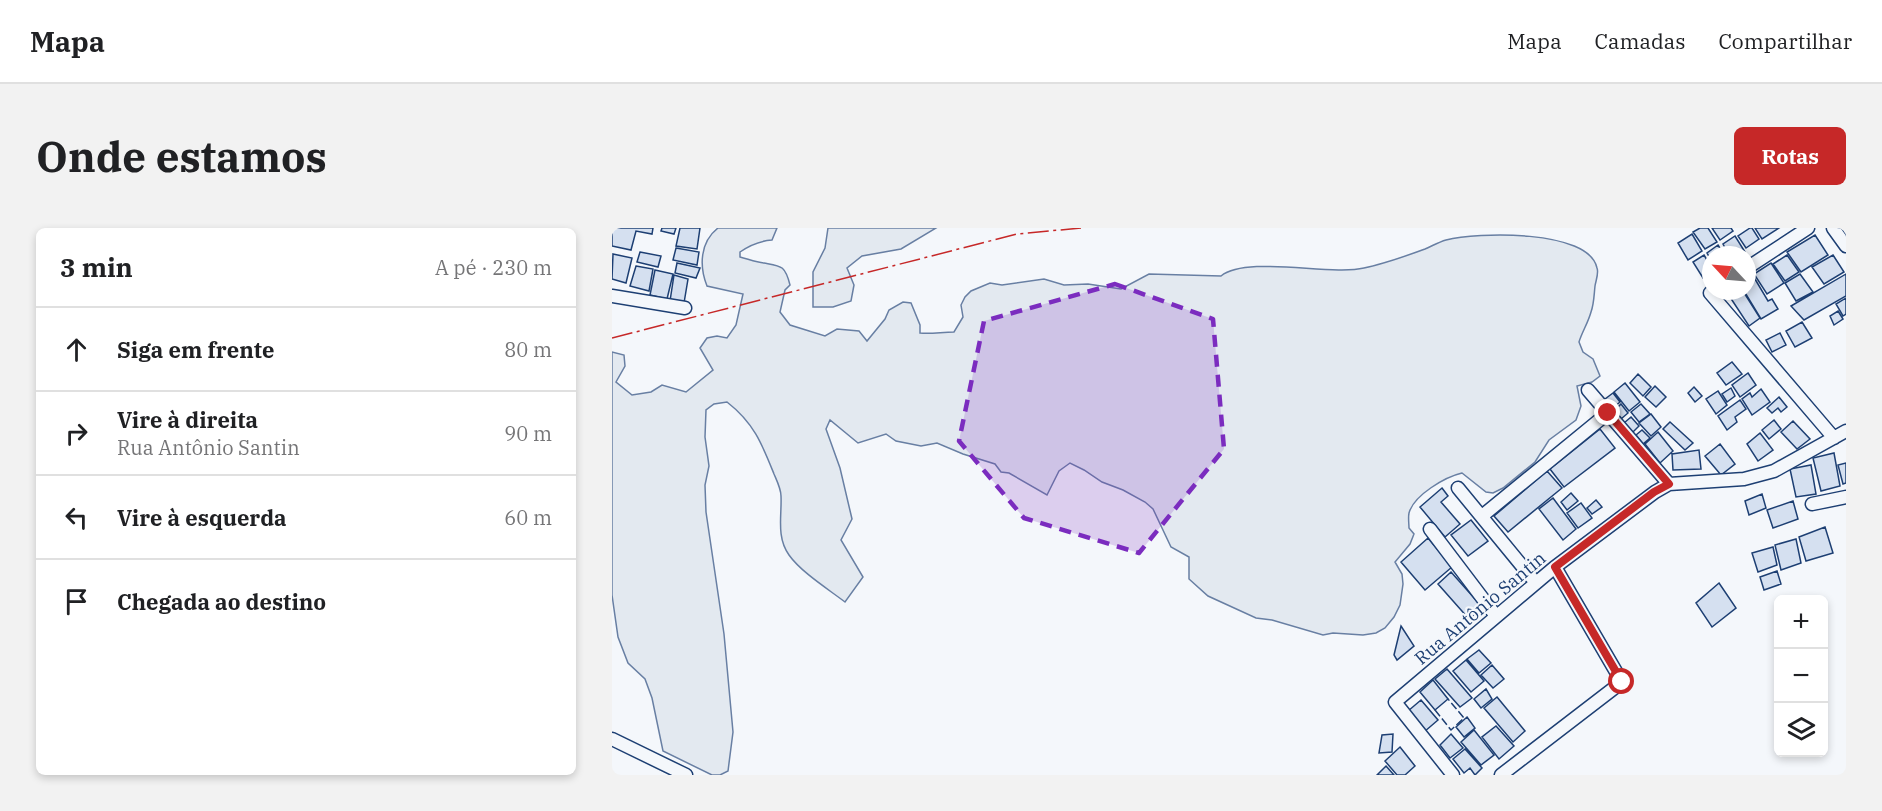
<!DOCTYPE html>
<html lang="pt">
<meta charset="utf-8">
<style>
:root{--surface:#fff;--page:#f2f2f2;--text:#202124;--muted:#757577;--line:#e0e0e0;--accent:#c62828}
body{margin:0;font-family:"IBM Plex Serif",serif;background:var(--page);color:var(--text)}
.controls{position:absolute;right:18px;bottom:18px;display:grid;overflow:hidden;border-radius:9px;box-shadow:0 3px 9px #0003}
.controls button{width:54px;height:54px;display:grid;place-items:center;padding:0;border:0;border-bottom:2px solid var(--line);background:var(--surface);color:var(--text);font:30px sans-serif}
.compass{position:absolute;left:1090px;top:18px;width:54px;height:54px;border-radius:50%;background:var(--surface);box-shadow:0 3px 9px #0003;rotate:296deg}
.stop{position:absolute;width:18px;height:18px;margin:-14px;border:4px solid #c62828;border-radius:50%;background:#fff}
.stop.end{background:#c62828;border-color:#fff;box-shadow:0 2px 6px #0008}
.list{margin:0;padding:0;list-style:none}
h2{display:flex;justify-content:space-between;align-items:center;height:78px;margin:0;padding:0 24px;font-size:26px}
h2 small{font-size:20px;font-weight:400;color:var(--muted)}
.list li{display:grid;grid-template-columns:39px 1fr auto;gap:18px;align-items:center;box-sizing:border-box;height:84px;padding:0 24px;border-top:2px solid var(--line)}
.list b{display:block;font-size:22px;white-space:nowrap}
.list p{margin:0;font-size:20px;white-space:nowrap;color:var(--muted)}
.list em{font-size:20px;font-style:normal;color:var(--muted)}
.icon{flex:none;width:33px;height:33px;fill:none;stroke:currentColor;stroke-width:2;stroke-linecap:round;stroke-linejoin:round}
.map{position:relative;flex:none;width:1234px;height:547px;overflow:hidden;border-radius:9px}
header{display:flex;align-items:center;gap:36px;box-sizing:border-box;height:84px;padding:0 30px;background:var(--surface);border-bottom:2px solid var(--line)}
header strong{font-size:28px}
nav{display:flex;gap:33px;margin-inline-start:auto;font-size:21px}
.intro{display:flex;align-items:center;justify-content:space-between;box-sizing:border-box;height:144px;padding:0 36px}
h1{margin:0;font-size:42px}
.button{padding:15px 27px;border-radius:9px;background:var(--accent);color:#fff;font-size:21px;font-weight:700}
main{display:flex;gap:36px;padding:0 36px}
aside{flex:1;background:var(--surface);border-radius:9px;box-shadow:0 3px 9px #0003}
.map>svg:first-child{display:block}
.green{fill:#e3e9f0;stroke:#687fa3;stroke-width:1.5}
.building{fill:#d5e0f0;stroke:#1d3f73;stroke-width:1.5}
.lines{fill:none;stroke-linecap:round;stroke-linejoin:round}
.minor-casing{stroke:#1d3f73;stroke-width:15}
.minor{stroke:#f4f7fb;stroke-width:12}
.fence{stroke:#1d3f73;stroke-width:1.5;stroke-dasharray:8 3;stroke-linecap:butt}
.power{stroke:#c62828;stroke-width:1.5;stroke-dasharray:21 4.5 3 4.5;stroke-linecap:butt}
.route{stroke:#c62828;stroke-width:8}
.marked{fill:#7b2cbf;fill-opacity:0.2;stroke:#7b2cbf;stroke-width:4.5;stroke-dasharray:12 8;stroke-linejoin:round}
.labels{text-anchor:middle;dominant-baseline:central;stroke-width:4.5;stroke-linejoin:round;paint-order:stroke}
.street-label{font-size:18px;fill:#1d3f73;stroke:#f4f7fb}
</style>
<header>
<strong>Mapa</strong>
<nav><a>Mapa</a><a>Camadas</a><a>Compartilhar</a></nav>
</header>
<div class="intro"><h1>Onde estamos</h1><a class="button">Rotas</a></div>
<main>
<aside>
<h2>3 min<small>A pé · 230 m</small></h2>
<ul class="list">
<li><svg class="icon" aria-label="ahead" viewBox="0 0 24 24"><path d="M12 20V5M6 11l6-6 6 6"/></svg><div><b>Siga em frente</b></div><em>80 m</em></li>
<li><svg class="icon" aria-label="right" viewBox="0 0 24 24"><path d="M7 20v-9h11M14 6l5 5-5 5"/></svg><div><b>Vire à direita</b><p>Rua Antônio Santin</p></div><em>90 m</em></li>
<li><svg class="icon" aria-label="left" viewBox="0 0 24 24"><path d="M17 20v-9H6M10 6l-5 5 5 5"/></svg><div><b>Vire à esquerda</b></div><em>60 m</em></li>
<li><svg class="icon" aria-label="arrive" viewBox="0 0 24 24"><path d="M6 21V4h12l-3 4 3 4H6"/></svg><div><b>Chegada ao destino</b></div></li>
</ul>
</aside>
<div class="map">
<svg width="1234" height="547" viewBox="0 0 1234 547">
<rect width="100%" height="100%" fill="#f4f7fb"/>
<!-- green -->
<path class="green" d="M106 0H165L160 12C147 13 138 17 128 24V29C136 31 144 34 152 35 169 38 173 37 178 57L173 62 168 84 178 97 213 108 225 101 247 103 255 113 273 91 277 82 291 74 299 75 308 97V105C320 106 330 104 342 104L351 89 349 77 353 69 359 63 378 55 390 57 432 51 452 57 476 56 509 61 537 46 609 48C635 27 718 48 752 40 772 36 794 28 813 21 820 18 827 14 834 12 864 4 977 1 985 40 987 45 984 52 983 58 982 67 982 76 979 84 976 95 970 104 967 114L971 124 981 131 988 148 980 154 965 158 969 178 964 192 937 212 923 234 891 260 881 265 874 264 850 245C833 249 802 267 797 285 796 290 797 296 797 300L802 306 798 316 783 334 790 346 791 356 788 377 782 389 773 400 764 405 751 407 721 405 711 407 660 392 644 390 596 368 577 351V329L559 319 541 281 533 274 511 262 490 254 472 242 458 235 447 243 435 267 397 245 389 244 383 236 351 226 325 215 309 218 284 213 274 206 246 215 218 192 214 201 228 240 240 291 229 312 251 349 233 374C216 361 189 344 177 327 164 309 170 287 169 268 169 261 165 253 162 246 150 216 142 195 115 174L102 176 94 182 93 209 97 238 93 257 94 284 112 406 121 504 116 543 108 547H100L51 523 40 470 33 451 16 435 6 409 0 367V124L12 127 13 138 4 154 20 167 39 164 50 157 74 164 101 142 88 120 95 110 105 108 115 110 124 97 131 66 95 58C87 38 88 14 106 0Z
M216 0H324L289 21 250 28 235 40 242 57 239 73 221 79H201V44L213 20Z"/>
<!-- building -->
<path class="building" d="M0 0H41L40 6 24 3 19 22 0 18Z
M50 0H64L62 6 49 3Z
M68 0H88L85 21 64 18Z
M1088 0H1096L1105 14 1093 21 1081 4Z
M1100 0H1119L1121 3 1108 12Z
M1138 0H1140L1147 11 1134 20 1126 8Z
M1143 0H1167L1150 11Z
M1080 6 1090 23 1076 32 1066 15Z
M1203 7 1216 27 1189 44 1175 24Z
M1123 8 1133 24 1128 27H1117L1111 16Z
M1106 17 1112 27H1099V32L1095 25Z
M64 20 87 24 85 37 61 32Z
M28 24 49 28 46 39 25 34Z
M1 26 20 30 14 55 0 51Z
M1092 27 1099 39V45L1091 50 1081 34Z
M1175 27 1187 44 1173 53 1161 36Z
M1221 27 1232 44 1212 56 1200 39Z
M65 35 88 40 84 50 63 45Z
M1159 35 1172 55 1155 66 1142 46Z
M24 38 41 41 37 63 18 58Z
M43 42 61 46 55 71 38 67Z
M1140 46 1156 73 1160 71 1166 81 1149 91 1132 63H1135V49Z
M1188 46 1201 64 1184 73 1173 55Z
M1234 46V68L1192 92 1179 78Z
M62 47 76 51 72 75 58 73Z
M1119 63H1131L1148 90 1137 98 1116 66Z
M1234 70V86L1231 88 1224 76Z
M1226 83 1231 91 1222 97 1218 88Z
M1190 94 1200 110 1183 119 1174 103Z
M1168 105 1174 117 1160 124 1154 112Z
M1120 134 1130 146 1114 157 1105 145Z
M1136 145 1144 157 1128 169 1120 157Z
M1026 146 1039 159 1031 168 1018 155Z
M1013 155 1028 174 1017 183 1002 164Z
M1043 158 1054 169 1044 179 1033 169Z
M1082 159 1090 168 1083 174 1076 165Z
M1119 160 1123 168 1115 174 1110 166Z
M1149 161 1158 174 1140 187 1130 171 1138 165 1140 169Z
M1106 163 1115 177 1104 186 1094 171Z
M1001 165 1008 174 1001 180 993 171Z
M1167 169 1175 179 1169 184 1166 180 1160 185 1155 180Z
M1128 172 1134 181 1123 189 1125 194 1115 202 1106 188Z
M1009 176 1016 185 1009 191 1003 182Z
M1029 176 1038 186 1027 194 1019 184Z
M1039 186 1049 199 1039 208 1027 195Z
M1019 189 1027 198 1020 205 1012 195Z
M1162 192 1169 201 1157 211 1150 202Z
M1181 193 1198 211 1185 221 1169 204Z
M1058 194 1081 215 1073 222 1051 201Z
M988 201 1003 220 952 259 938 241Z
M1030 202 1038 210 1031 216 1024 207Z
M1046 204 1061 223 1048 235 1033 216Z
M1148 205 1161 222 1146 233 1135 216Z
M1108 216 1123 236 1109 247 1093 228Z
M1087 222 1089 241 1061 242 1060 226Z
M1222 225 1228 258 1209 263 1201 230Z
M1234 235V255L1231 256 1226 237Z
M1199 237 1204 266 1184 269 1178 241Z
M935 243 950 260 896 304 882 288Z
M830 260 836 268 829 274 848 296 833 309 808 279Z
M959 265 966 273 955 282 949 274Z
M1150 266 1154 280 1137 287 1133 273Z
M941 270 964 301 951 312 927 281Z
M984 272 990 279 980 286 975 280Z
M1181 273 1186 291 1161 300 1155 282Z
M969 275 980 290 966 300 955 285Z
M859 292 876 313 856 328 839 307Z
M1213 299 1221 325 1194 333 1187 309Z
M816 310 840 339 813 362 789 334Z
M1184 311 1189 335 1169 342 1163 317Z
M1161 319 1165 337 1146 344 1140 325Z
M1165 343 1169 356 1152 362 1148 349Z
M839 344 871 380 857 391 826 356Z
M1107 355 1124 380 1100 399 1084 375Z
M789 398 802 418 785 432 782 427Z
M867 422 879 435 867 445 855 431Z
M854 432 872 453 859 464 841 443Z
M880 437 892 451 881 460 869 447Z
M835 441 860 470 848 479 823 451Z
M821 452 836 471 823 482 808 464Z
M874 461 880 471 869 480 862 471Z
M885 469 913 503 901 514 872 480Z
M809 472 826 492 812 504 796 483Z
M855 489 863 500 852 509 844 499Z
M884 498 902 518 887 531 870 509Z
M862 502 882 527 869 537 849 514Z
M781 506 780 524 767 525 770 507Z
M839 506 851 520 838 530 828 517Z
M788 519 803 538 793 547H785L773 533Z
M853 521 870 540 863 547 858 540 852 545 841 531Z
M774 538 782 547H765Z"/>
<g class="lines">
<defs>
<path id="minor" d="M1221 0 1234 18
M1135 40 1196 0
M1100 63 1098 65 1222 210
M0 68 73 80
M976 162 1057 256
M846 260 924 355
M1200 276 1234 269
M870 288 996 185
M818 301 884 388
M0 511 74 547
M841 547 783 474 943 339 1043 264 1057 256 1132 251 1162 243 1234 203
M889 547 1010 454 943 339"/>
</defs>
<!-- minor casing -->
<use href="#minor" class="minor-casing"/>
<!-- minor -->
<use href="#minor" class="minor"/>
<!-- fence -->
<path class="fence" d="M823 482 839 502 852 490 836 471"/>
<!-- power -->
<path class="power" d="M0 110 405 6 469 0"/>
</g>
<g class="lines">
<!-- route -->
<path class="route" d="M996 185 1057 256 1042 264 943 339 1010 454"/>
</g>
<!-- marked area -->
<path class="marked" d="M503 56 601 91 612 221 527 325 412 290 347 213 372 93Z"/>
<g class="labels">
<!-- street labels -->
<g class="street-label">
<text transform="translate(868 380) rotate(-40)">Rua Antônio Santin</text>
</g>
</g>
</svg>
<div class="controls">
<button>+</button>
<button>−</button>
<button><svg class="icon" aria-label="layers" viewBox="0 0 24 24"><path d="M12 4l9 5-9 5-9-5zM3 14l9 5 9-5"/></svg></button>
</div>
<svg class="compass" viewBox="-18 -18 36 36"><path d="M0-13l5 13h-10z" fill="#e53935"/><path d="M0 13l5-13h-10z" fill="#757577"/></svg>
<div class="stop" style="left:1010px;top:454px"></div>
<div class="stop end" style="left:996px;top:185px"></div>
</div>
</main>
